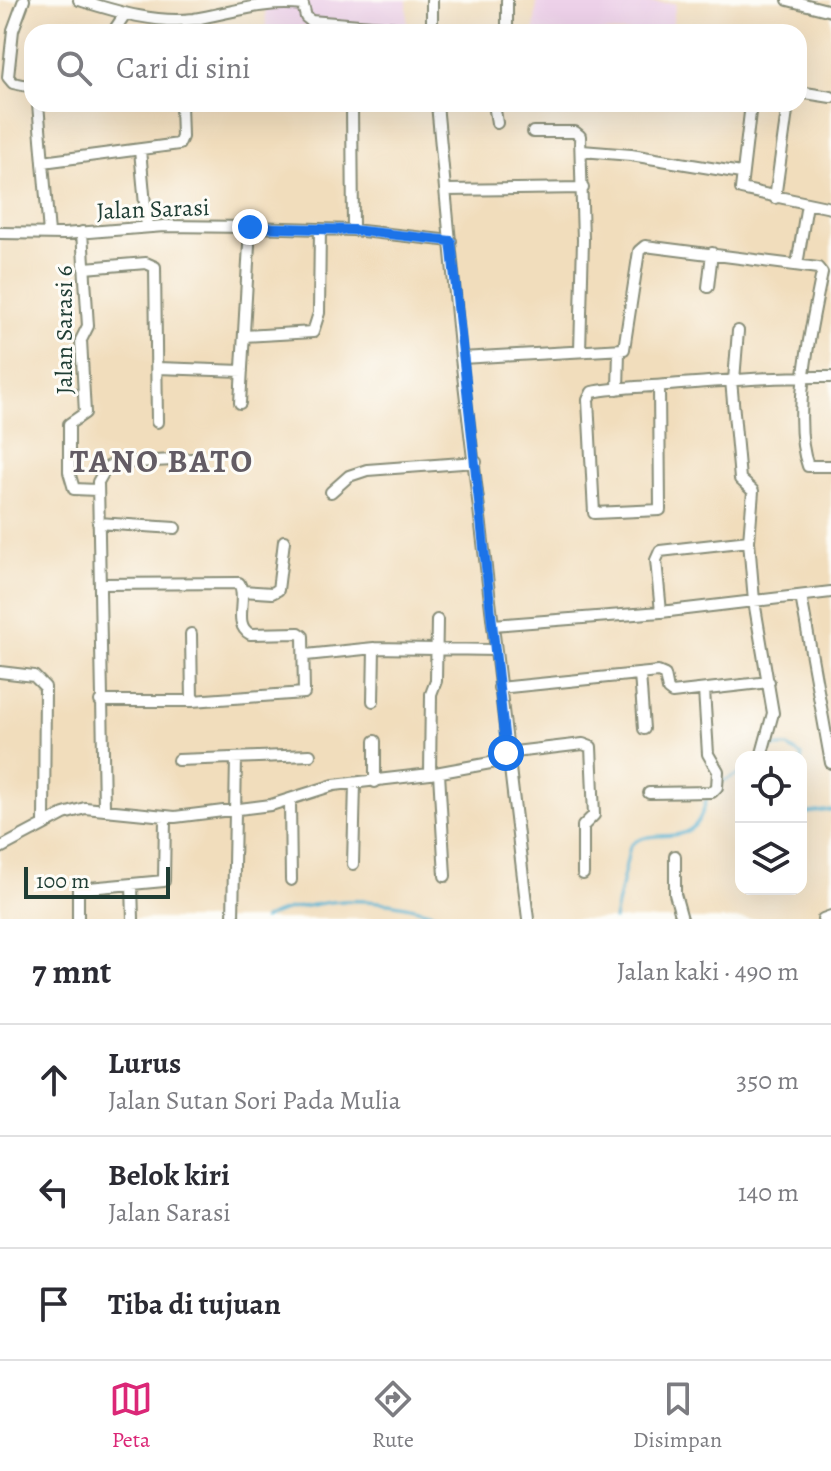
<!DOCTYPE html>
<html lang="id">
<meta charset="utf-8">
<style>
:root{--surface:#fff;--page:#f7f7f7;--text:#2b2b33;--muted:#7c7c81;--line:#e1e1e2;--accent:#db2777}
body{margin:0;font-family:Alegreya,serif;background:var(--page);color:var(--text)}
.controls{position:absolute;right:24px;bottom:24px;display:grid;overflow:hidden;border-radius:16px;box-shadow:0 8px 32px #0002}
.controls button{width:72px;height:72px;display:grid;place-items:center;padding:0;border:0;border-bottom:2px solid var(--line);background:var(--surface);color:var(--text);font:40px sans-serif}
.scale{position:absolute;left:24px;bottom:20px;width:146px;box-sizing:border-box;padding-left:8px;border:4px solid #1f3d34;border-top:0;font-size:22px;line-height:28px;white-space:nowrap;color:#1f3d34;-webkit-text-stroke:6px #fdfcf7;paint-order:stroke}
.stop{position:absolute;width:24px;height:24px;margin:-18px;border:6px solid #1a73e8;border-radius:50%;background:#fff}
.stop.end{background:#1a73e8;border-color:#fff;box-shadow:0 2px 8px #0008}
.list{margin:0;padding:0;list-style:none}
h2{display:flex;justify-content:space-between;align-items:center;height:104px;margin:0;padding:0 32px;font-size:34px}
h2 small{font-size:26px;font-weight:400;color:var(--muted)}
.list li{display:grid;grid-template-columns:52px 1fr auto;gap:24px;align-items:center;box-sizing:border-box;height:112px;padding:0 32px;border-top:2px solid var(--line)}
.list b{display:block;font-size:30px;white-space:nowrap}
.list p{margin:0;font-size:26px;white-space:nowrap;color:var(--muted)}
.list em{font-size:26px;font-style:normal;color:var(--muted)}
.icon{flex:none;width:44px;height:44px;fill:none;stroke:currentColor;stroke-width:2;stroke-linecap:round;stroke-linejoin:round}
.map{position:relative;flex:none;width:831px;height:919px;overflow:hidden}
.search{position:absolute;background:var(--surface);box-shadow:0 8px 32px #0002;left:24px;right:24px;top:24px;height:88px;display:flex;align-items:center;gap:20px;box-sizing:border-box;padding:0 28px;border-radius:24px;color:var(--muted);font-size:30px}
.sheet{height:440px;background:var(--surface)}
nav{display:flex;justify-content:space-around;align-items:center;box-sizing:border-box;height:112px;border-top:2px solid var(--line);background:var(--surface);font-size:22px;color:var(--muted)}
nav a{display:grid;justify-items:center;gap:4px}
nav .on{color:var(--accent)}
.map>svg:first-child{display:block}
.built{fill:#edd1e9}
.lines{fill:none;stroke-linecap:round;stroke-linejoin:round}
.stream{stroke:#52b0d0;stroke-width:3}
.minor-casing{stroke:#888d78;stroke-width:14}
.minor{stroke:#fff;stroke-width:10}
.route{stroke:#1a73e8;stroke-width:10}
.labels{text-anchor:middle;dominant-baseline:central;stroke-width:6;stroke-linejoin:round;paint-order:stroke}
.street-label{font-size:24px;fill:#1f3d34;stroke:#fdfcf7}
.district-label{font-size:32px;font-weight:bold;letter-spacing:2px;fill:#635c64;stroke:#fdfcf7}
</style>
<div class="map">
<svg width="831" height="919" viewBox="0 0 831 919">
<rect width="100%" height="100%" fill="#fdfcf7"/>
<filter id="ink" filterUnits="userSpaceOnUse"><feTurbulence type="fractalNoise" baseFrequency=".0125" numOctaves="2"/><feDisplacementMap in="SourceGraphic" scale="16" xChannelSelector="R" yChannelSelector="G"/><feConvolveMatrix kernelMatrix="1 2 1 2 8 2 1 2 1" color-interpolation-filters="sRGB"/></filter>
<filter id="wash" filterUnits="userSpaceOnUse"><feTurbulence type="fractalNoise" baseFrequency=".006" numOctaves="4" result="noise"/><feDisplacementMap in="SourceGraphic" scale="32" xChannelSelector="R" yChannelSelector="G"/><feGaussianBlur stdDeviation="1.8" result="paint"/><feColorMatrix in="noise" values="0 0 0 0 0 0 0 0 0 0 0 0 0 0 0 0 0 1.4 0 .05"/><feComposite in="paint" operator="in"/></filter>
<g filter="url(#wash)">
<rect width="100%" height="100%" fill="#f1ddbc"/>
<!-- built -->
<path class="built" d="M265 0H407V24L266 28Z
M537 0 574 3H676L671 32H534Z"/>
<g class="lines">
<!-- stream -->
<path class="stream" d="M766 755 772 747H788L802 756 801 765
M719 783 741 773
M801 814 831 810
M264 919C277 911 292 908 307 906 356 895 402 901 450 919
M614 919 630 846C648 827 679 845 696 824 703 816 705 804 708 794"/>
</g>
</g>
<g filter="url(#ink)">
<g class="lines">
<defs>
<path id="minor" d="M24 0 13 30 8 77 13 83 32 87
M79 0C115 11 155 24 194 19 230 13 265 0 303 5L306 17 311 21 432 31
M432 0V32
M788 0 831 11
M113 32 125 14
M507 32V0
M799 92 831 97
M38 104 49 233
M352 104 353 230
M437 104 461 358 528 919
M494 104 497 123
M751 104 741 189 831 208
M533 132H575L580 136 583 240 580 351
M140 150 147 227
M582 151 631 155 741 173
M43 162 179 144 182 137 181 104
M446 190 583 188
M775 198 788 104
M82 232 88 326 81 340 85 413 69 424V472L74 489 97 490
M0 233 64 234 164 226 250 227 353 230 451 241
M797 265 807 204
M85 268 146 263 155 267 157 422
M708 287 712 253
M244 336 313 332 319 313 320 229
M461 358 624 349 639 251 645 246 818 268 822 273C812 323 790 418 808 466H831
M158 368 242 371
M731 380 740 479 753 491 749 541 754 601 773 713 761 757
M734 380 738 331
M659 386 660 510 594 513 588 400 592 392C616 387 643 387 667 385 722 381 776 376 831 377
M618 389 619 351
M240 403 250 227
M331 492 349 476 367 470 476 462
M98 523 175 528
M242 591 272 593 278 590 284 541
M801 596 831 763
M661 612 656 560 660 551 749 541
M493 625 661 612 831 592
M191 634 192 701
M306 655 374 648 496 650
M0 672 34 676 45 687 44 824
M640 674 644 729
M499 688 658 672 665 675 668 690 672 693 769 682
M100 701H192L304 693 303 636 299 633 250 634C232 624 248 599 239 583L101 584
M373 701 374 648
M375 741V782
M506 753 583 744 591 747 594 815 583 826V874
M178 760 310 755
M439 773 445 876
M430 774 431 694 436 681 437 620
M649 793 712 792 717 787 718 771 708 754 704 690
M290 801 291 880
M104 807 98 482 106 468 116 463 192 459
M0 848 64 814 85 808 175 817 271 805 334 785 430 774 507 760
M675 856V894L682 919
M353 864 355 783
M132 885 133 919
M233 918 236 759
M78 919V889L164 881 165 818
M823 919 831 916"/>
</defs>
<!-- minor casing -->
<use href="#minor" class="minor-casing"/>
<!-- minor -->
<use href="#minor" class="minor"/>
</g>
</g>
<g class="lines" filter="url(#ink)">
<!-- route -->
<path class="route" d="M250 227 353 230 451 241 506 753"/>
</g>
<g class="labels">
<!-- street labels -->
<g class="street-label">
<text transform="translate(153 209) rotate(-2)">Jalan Sarasi</text>
<text transform="translate(64 330) rotate(-90)">Jalan Sarasi 6</text>
</g>
<!-- district labels -->
<g class="district-label">
<text x="162" y="461">TANO BATO</text>
</g>
</g>
</svg>
<div class="controls">
<button><svg class="icon" aria-label="locate" viewBox="0 0 24 24"><circle cx="12" cy="12" r="6"/><path d="M12 2v4M12 18v4M2 12h4M18 12h4"/></svg></button>
<button><svg class="icon" aria-label="layers" viewBox="0 0 24 24"><path d="M12 4l9 5-9 5-9-5zM3 14l9 5 9-5"/></svg></button>
</div>
<div class="scale">100 m</div>
<div class="stop" style="left:506px;top:753px"></div>
<div class="stop end" style="left:250px;top:227px"></div>
<div class="search"><svg class="icon" aria-label="search" viewBox="0 0 24 24"><circle cx="10" cy="10" r="6"/><path d="M15 15l6 6"/></svg>Cari di sini</div>
</div>
<section class="sheet">
<h2>7 mnt<small>Jalan kaki · 490 m</small></h2>
<ul class="list">
<li><svg class="icon" aria-label="ahead" viewBox="0 0 24 24"><path d="M12 20V5M6 11l6-6 6 6"/></svg><div><b>Lurus</b><p>Jalan Sutan Sori Pada Mulia</p></div><em>350 m</em></li>
<li><svg class="icon" aria-label="left" viewBox="0 0 24 24"><path d="M17 20v-9H6M10 6l-5 5 5 5"/></svg><div><b>Belok kiri</b><p>Jalan Sarasi</p></div><em>140 m</em></li>
<li><svg class="icon" aria-label="arrive" viewBox="0 0 24 24"><path d="M6 21V4h12l-3 4 3 4H6"/></svg><div><b>Tiba di tujuan</b></div></li>
</ul>
</section>
<nav>
<a class="on"><svg class="icon" aria-label="map" viewBox="0 0 24 24"><path d="M3 6l6-2 6 2 6-2v14l-6 2-6-2-6 2zM9 4v14M15 6v14"/></svg>Peta</a>
<a><svg class="icon" aria-label="directions" viewBox="0 0 24 24"><path d="M12 3l9 9-9 9-9-9zM9 14v-3h6M13 9l2 2-2 2"/></svg>Rute</a>
<a><svg class="icon" aria-label="saved" viewBox="0 0 24 24"><path d="M7 4h10v16l-5-4-5 4z"/></svg>Disimpan</a>
</nav>
